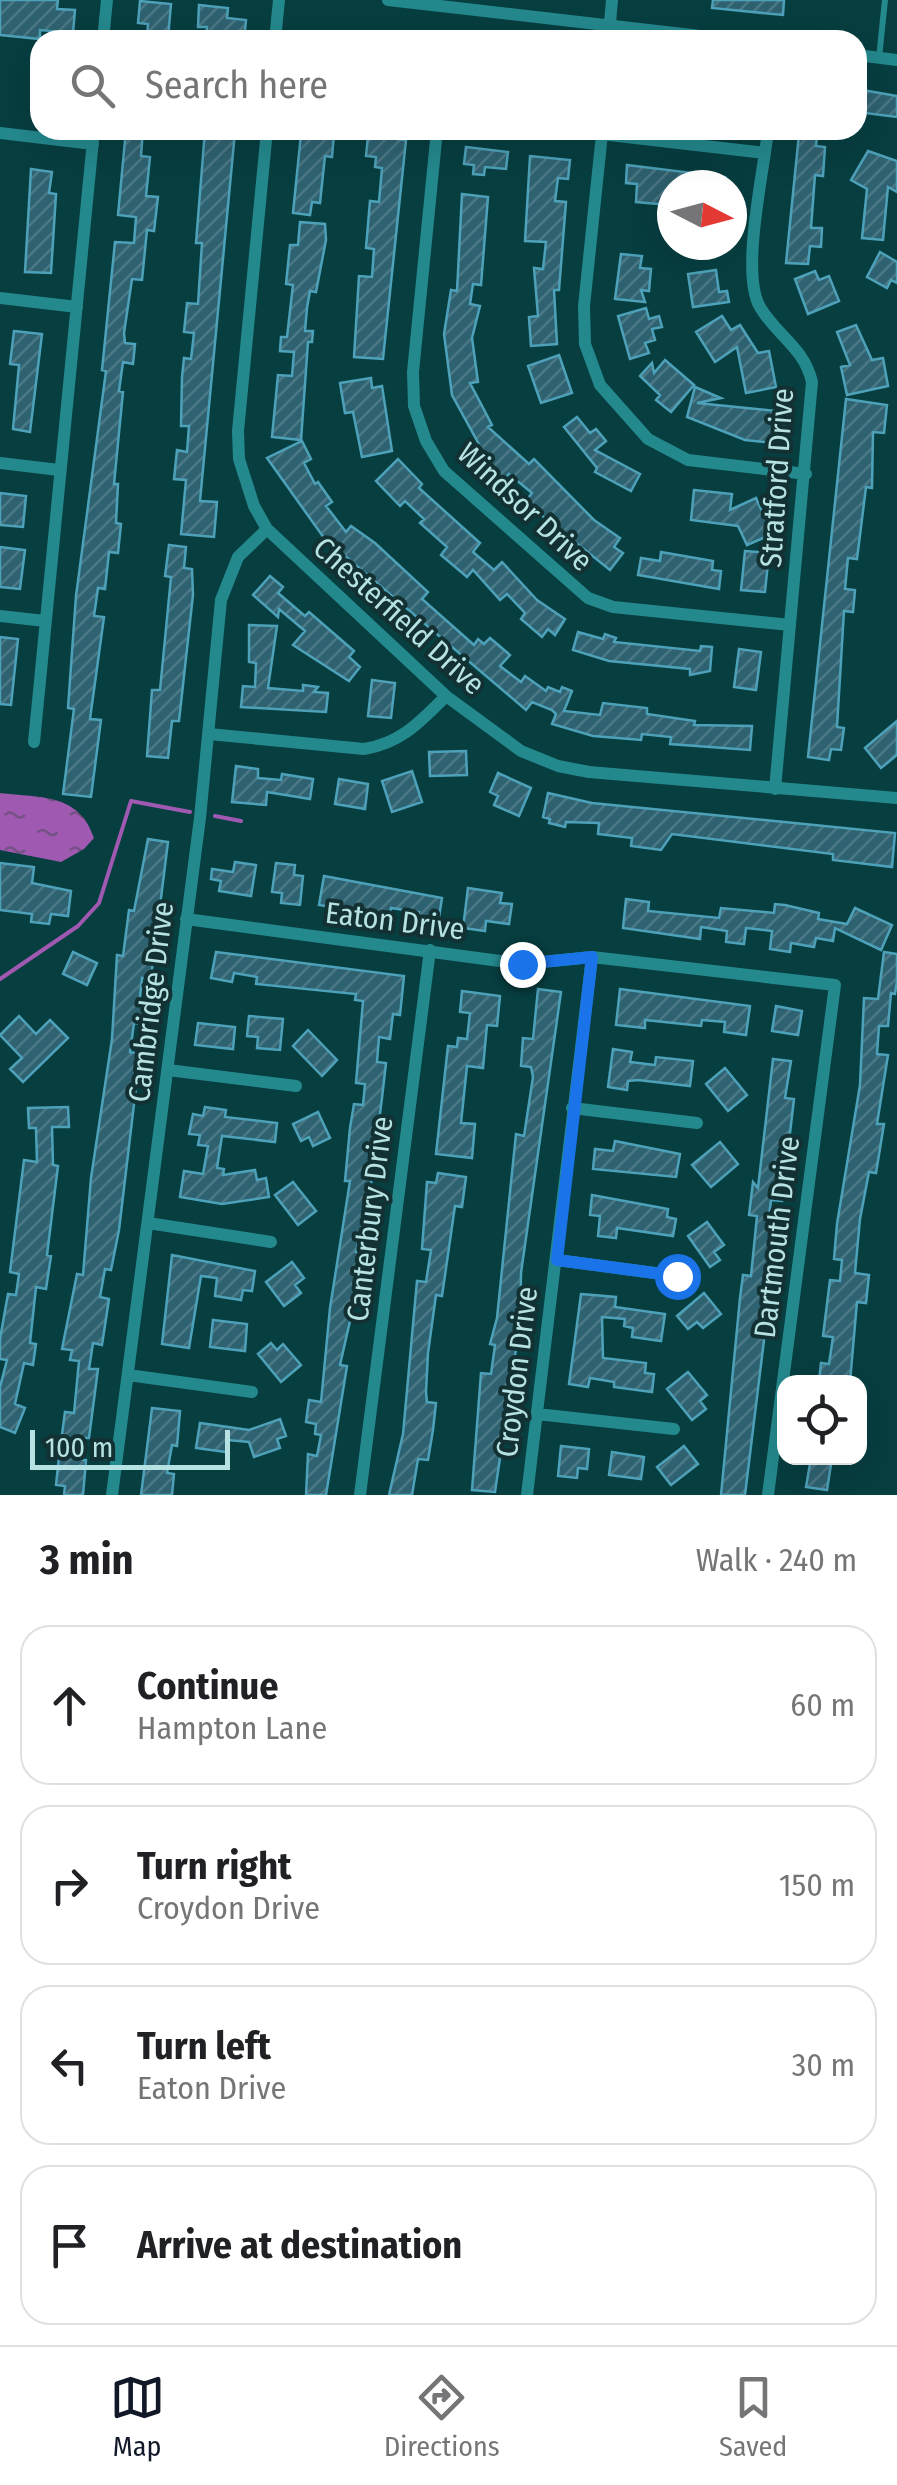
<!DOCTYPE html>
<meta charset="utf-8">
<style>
:root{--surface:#fff;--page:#f2f2f2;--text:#202124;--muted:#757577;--line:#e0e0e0;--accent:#111827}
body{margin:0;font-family:"Fira Sans Condensed",sans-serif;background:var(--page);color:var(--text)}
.controls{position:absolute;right:30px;bottom:30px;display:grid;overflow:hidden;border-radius:20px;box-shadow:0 10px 40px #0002}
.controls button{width:90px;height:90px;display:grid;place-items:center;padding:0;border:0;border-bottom:2px solid var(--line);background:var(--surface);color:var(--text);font:50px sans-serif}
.compass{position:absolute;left:657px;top:170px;width:90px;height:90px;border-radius:50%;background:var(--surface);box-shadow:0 10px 40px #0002;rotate:96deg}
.scale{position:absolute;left:30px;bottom:25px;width:200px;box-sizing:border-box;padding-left:10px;border:5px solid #b7e2e4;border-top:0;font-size:28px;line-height:35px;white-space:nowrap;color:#b7e2e4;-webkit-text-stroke:8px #133132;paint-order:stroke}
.stop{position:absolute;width:30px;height:30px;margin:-22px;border:8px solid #1a73e8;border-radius:50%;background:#fff}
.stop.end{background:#1a73e8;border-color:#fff;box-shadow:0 2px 10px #0008}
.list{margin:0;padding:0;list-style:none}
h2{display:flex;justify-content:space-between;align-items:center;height:130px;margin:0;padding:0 40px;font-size:42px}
h2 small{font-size:32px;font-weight:400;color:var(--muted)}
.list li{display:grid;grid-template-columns:65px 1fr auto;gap:30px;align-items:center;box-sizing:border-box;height:160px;margin:0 20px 20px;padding:0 20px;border:2px solid var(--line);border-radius:30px}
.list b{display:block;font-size:38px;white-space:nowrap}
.list p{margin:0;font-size:32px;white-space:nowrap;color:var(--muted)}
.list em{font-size:32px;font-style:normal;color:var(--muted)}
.icon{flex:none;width:55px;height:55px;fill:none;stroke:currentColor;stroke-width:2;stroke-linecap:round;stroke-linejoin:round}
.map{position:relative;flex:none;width:897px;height:1495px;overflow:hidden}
.search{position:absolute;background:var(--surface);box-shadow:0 10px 40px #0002;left:30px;right:30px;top:30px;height:110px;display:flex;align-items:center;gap:25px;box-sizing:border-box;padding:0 35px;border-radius:30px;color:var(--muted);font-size:38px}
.sheet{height:850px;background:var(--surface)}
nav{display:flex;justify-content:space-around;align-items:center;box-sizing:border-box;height:140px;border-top:2px solid var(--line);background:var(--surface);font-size:28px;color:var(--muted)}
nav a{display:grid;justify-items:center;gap:5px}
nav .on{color:var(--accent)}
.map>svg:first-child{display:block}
.water{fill:url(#water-ripples)}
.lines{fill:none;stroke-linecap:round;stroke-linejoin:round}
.stream{stroke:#9f59b1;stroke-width:4}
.building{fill:url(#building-hatch);stroke:#4da1b9;stroke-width:2.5}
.service{stroke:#24898d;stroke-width:6}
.minor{stroke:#24898d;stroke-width:12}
.route{stroke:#1a73e8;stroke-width:12}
.labels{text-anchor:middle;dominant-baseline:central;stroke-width:8;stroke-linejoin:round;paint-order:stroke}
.street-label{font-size:30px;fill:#b7e2e4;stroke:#133132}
</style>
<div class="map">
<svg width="897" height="1495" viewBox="0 0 897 1495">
<defs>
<pattern id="water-ripples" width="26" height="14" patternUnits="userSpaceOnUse" patternTransform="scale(2.5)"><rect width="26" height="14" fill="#9f59b1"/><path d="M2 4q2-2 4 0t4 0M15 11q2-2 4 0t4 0" fill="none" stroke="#755185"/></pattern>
<pattern id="building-hatch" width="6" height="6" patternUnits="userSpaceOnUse" patternTransform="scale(2.5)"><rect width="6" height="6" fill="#2f6271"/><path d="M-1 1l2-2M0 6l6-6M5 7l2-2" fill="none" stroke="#4b7885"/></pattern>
</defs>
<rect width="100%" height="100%" fill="#073e40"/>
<!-- water -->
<path class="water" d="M0 793C41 798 79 793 94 838L84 849 61 862 0 850Z"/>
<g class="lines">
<!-- stream -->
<path class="stream" d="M215 816 241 821
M0 979 78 926 99 903 131 801 190 812"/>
</g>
<!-- building -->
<path class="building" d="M0 0H58L57 9 75 10 73 33 40 30V39L0 35Z
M713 0H784L783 15 712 8Z
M140 1 171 4 168 38 147 36 148 24 138 23Z
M199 5 228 8 227 18 246 20 244 40H206L207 27H198Z
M857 89 897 96V117L857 112Z
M126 130H143L141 156 150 157 146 196 158 197 154 231 147 230 142 280 132 279 124 333 125 343 135 344 133 364 123 362 119 391 123 392 114 484H118L116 523 121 524 118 553 109 552 105 589 98 588 94 616 104 617 90 719 101 720 91 797 63 794 74 709 68 708 76 596 106 371 102 370 115 242 134 243 136 217 118 215Z
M205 130 235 132 200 501 217 502 214 537 181 534 186 480 174 479 177 450 187 452 189 426H181L182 377 184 358 191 359 194 333 184 332 187 303 198 304 202 243H196Z
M301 134H334L332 157 325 156 320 203 312 202 310 215 293 213Z
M799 134 817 136 816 146 825 147 823 176 815 175 811 228H822L821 247 810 246 808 264 786 263Z
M368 136 406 140 383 359 354 357 359 276 372 277 374 249 366 248 370 201 379 202 382 168 375 167 376 157 366 156Z
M466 147 508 152 506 169 485 167 484 175 473 174 474 165 464 164Z
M868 151 897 161V192L888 187 883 240 862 238 867 189 851 180Z
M530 156 570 160 568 179 558 178 555 201 566 202 559 290H554L557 344 531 346 529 317 538 316 534 268 543 269 546 242 525 241Z
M627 165 725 177 724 185H670L669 205 636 202 637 184 626 183Z
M31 169 52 172 49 193 56 194 51 273 25 272Z
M462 194 488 197 481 285 473 284 470 304 480 306 472 338 478 382 470 383 492 425 488 427 529 464 534 459 594 520 620 538 614 547 623 553 610 570 525 502 532 493 509 474 504 480 476 453 481 448 452 395 444 334 451 290 457 291Z
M300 222 325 224 326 240 316 292 310 291 307 308 305 331H313L312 342H308L301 440 272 437 278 375 292 376 294 352 280 351 281 337H287L293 285 286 284 290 245H298Z
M880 252 897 262V283L891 280 887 288 867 277Z
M621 254 642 256 640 268 651 269 649 291 641 290 645 302 615 299Z
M716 270 719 292 727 291 729 302 693 307 688 274Z
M815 271 819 280 829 276 839 301 808 314 795 279Z
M646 308 649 319 659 316 662 327 652 329 655 340 645 343 649 353 630 359 618 316Z
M722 316 731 330 740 325 758 353 769 351 776 387 746 393 737 347 715 362 696 332Z
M856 325 872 360 883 358 888 386 847 395 841 367 850 365 837 332Z
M14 331 42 334 30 432 13 429 19 365 10 364Z
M559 355 572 393 541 403 528 366Z
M665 360 694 385 671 412 656 400 660 395 640 376 652 363 654 373Z
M371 378 372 388 382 386 392 451 362 457 353 412 345 413 340 383Z
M695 387 721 398 697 403 786 412 782 444 745 440 687 417Z
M846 399 887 405 884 433 873 432 872 488 866 487 857 559 848 558 845 589 855 590 853 612 844 611 837 727 844 728 841 750 831 749 829 760 808 757Z
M577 417 590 433 596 429 606 441 595 450 640 474 631 491 595 472 597 468 564 427Z
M302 441 311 459 304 463 315 484 318 482 332 502 326 506 346 532 351 526 375 543 428 592 422 599 474 645 478 639 484 644 490 638 510 655 500 666 521 682 525 676 546 691 548 687 560 692 562 687 572 691 564 711 600 715 603 703 647 708V714L695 721 694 725 752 726 750 750 670 744 671 737 642 734 641 740 593 736 552 724 556 714 552 710 532 702 526 710 324 538 267 458Z
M398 459 422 484 419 488 480 543 473 552 494 570 502 562 537 600 565 619 555 635 548 629 542 637 521 619 525 613 507 594 500 600 473 570 467 577 441 555 447 547 420 523 424 519 405 501 400 506 376 481Z
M694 490 732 494 730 510 756 498 772 534 747 545 738 526 691 520Z
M0 493 26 496 23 527 0 525Z
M169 545 186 547 184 568 192 569 193 595 179 721H172L168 758 147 756 152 690H160L171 577 165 576Z
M0 547 25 550 20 589 0 587Z
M745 551 769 553 765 592 741 590Z
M661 552 713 561 712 570 721 571 719 589 638 575 641 558 660 561Z
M270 576 283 587 278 593 305 616 309 612 354 651 349 657 360 667 349 681 293 645 305 631 279 609 278 617 253 595Z
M249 625 277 626 268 688 303 691V685L318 687 314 692 328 693 326 712 241 707 243 686 255 687 256 663 249 662Z
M578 632 603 639 605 634 616 638 614 642 700 651 701 646 712 647 710 671 690 675V669L609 661 573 650Z
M0 637 18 639 11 705 0 704Z
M739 649 761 652 756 690 734 687Z
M372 680 395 683 391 718 368 716Z
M897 721V755L881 768 865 748Z
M466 751 467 775 430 776 429 752Z
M236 766 258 769V778L281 780 282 774 313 779 310 799 267 792 266 805 232 802Z
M412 771 422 802 392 812 382 781Z
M498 773 531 788 519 816 494 805 498 796 490 792Z
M339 779 368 784 365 809 335 804Z
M548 793 592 803 895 833 892 867 833 860V854L672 834 661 850 631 846 632 838 598 834 599 823 566 822 565 827 549 823 550 819 543 817Z
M148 839 168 842 159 914 149 959H153L151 979 142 978 139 1006H147L144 1024 134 1023 130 1052 140 1054 119 1230 111 1270 105 1269 100 1297 109 1299 102 1345 93 1343 89 1369H98L89 1438H80L78 1459 86 1460 83 1495H64L65 1486 56 1485 59 1457 65 1412 74 1413 79 1361 70 1360 72 1350 62 1349 77 1274 83 1275 91 1178 112 1039 117 955 123 956 129 910 134 911Z
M235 862 256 865 251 896 219 891 221 881 211 879 212 869 233 872Z
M0 863 34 867 32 883 71 891 68 916 51 914 49 924 31 922 32 914 0 910Z
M276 863 295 865 294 875 303 876 300 905 281 903 282 893 272 892Z
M324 876 442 898 438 924 418 921 419 912 391 908 389 917 319 905Z
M468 888 502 893 500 903 512 904 509 924 486 921 485 931 463 928Z
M626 899 649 902 648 911 719 918 721 908 774 913 775 904 785 905 819 913 818 919 847 924 855 908 892 925 881 950 835 928 833 941 816 938 814 947 791 943 790 952 770 949 772 931 746 928 744 944 726 942 727 931 701 927 700 939 623 928Z
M73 952 97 963 87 985 63 974Z
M216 952 404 976 400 1015 393 1014 390 1039 379 1037 377 1062 386 1063 382 1098 371 1184 356 1252 363 1253 360 1277 340 1365 347 1366 326 1495H306L308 1454 317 1456 321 1435 315 1434 316 1424 306 1422 309 1400 321 1402 330 1308 350 1181H345L350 1128 354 1104 363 1105 365 1084 356 1083 363 1001 355 1000 356 994 256 984 257 977 234 973 232 982 211 978Z
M884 952 897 954V981L895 994 891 993 888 1026H879L877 1054 888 1055 877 1124H884L876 1173 869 1172 860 1219 855 1273 869 1275 866 1303 857 1302 850 1382H819L821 1363 829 1364 833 1337 823 1336 830 1280 840 1281 842 1260 834 1259 837 1224 860 1085 864 998 878 999Z
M538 989 561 992 521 1273 520 1322 495 1492 472 1490 481 1373 491 1374 495 1345 490 1344 497 1318 516 1134 524 1136 533 1077 531 1067 521 1066 523 1038 533 1039Z
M620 989 750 1006 746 1035 724 1032 725 1022 702 1020 701 1026 645 1020V1028L616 1025Z
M462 991 500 996 497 1026 487 1025 483 1068 467 1066 461 1123 475 1124 472 1158 436 1154 448 1046 457 1047 458 1038 467 1039 470 1013 460 1012Z
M776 1006 802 1011 798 1035 772 1031Z
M19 1016 36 1034 50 1020 68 1038 23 1082 10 1069 22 1058 0 1035Z
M249 1016 283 1019 280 1050 257 1048 258 1037 247 1036Z
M198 1023 235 1027 233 1049 195 1045Z
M308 1030 337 1060 322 1076 293 1046Z
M613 1049 632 1052 630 1062 655 1065 656 1057 693 1061 690 1086 638 1080 628 1081 627 1090 608 1087Z
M773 1059 791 1061 785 1098 794 1099 782 1201 771 1200 768 1225 778 1226 745 1495H721L740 1298 743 1275 751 1276 757 1216 749 1215 753 1182 758 1188Z
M725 1068 747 1095 728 1111 706 1084Z
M68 1107 69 1127H52L53 1165 58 1166 47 1255 51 1256 46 1289 36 1287 30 1343 36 1344 33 1365 24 1363 15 1404 25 1408 15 1433 0 1427V1387L7 1360 0 1359V1339L8 1294 16 1295 19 1274 10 1272 24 1160 37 1162 36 1128H29L28 1108Z
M205 1107 226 1110 225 1117 277 1123 275 1142 222 1136 217 1168 224 1169 223 1175 255 1170 257 1180 266 1178 269 1197 222 1204 180 1197 184 1171 203 1174 208 1146 198 1145 200 1135 189 1134 193 1114 203 1116Z
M318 1112 330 1138 313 1146 309 1137 301 1141 293 1124Z
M615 1141 680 1154 676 1177 593 1169 595 1149 613 1151Z
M720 1142 738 1164 711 1187 692 1165Z
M438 1173 466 1177 462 1207 455 1206 442 1296 436 1295 428 1353 426 1392 427 1402 436 1403 433 1430 428 1460 418 1459 412 1495H389L403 1434 417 1281 426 1282 431 1250 422 1249 427 1182 436 1183Z
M293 1182 316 1211 298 1225 275 1195Z
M592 1195 668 1209 667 1217 676 1219 673 1236 617 1228 616 1238 598 1236 600 1216 590 1215Z
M707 1222 724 1245 714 1252 720 1260 710 1267 688 1236Z
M172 1255 255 1271 252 1291 243 1290 241 1300 215 1296 217 1278 201 1276 189 1348 162 1344Z
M292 1262 304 1278 295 1285 301 1293 284 1306 266 1282Z
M704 1293 721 1314 703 1328 697 1322 688 1329 677 1316Z
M581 1294 616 1297 615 1307 665 1314 661 1341 632 1337 633 1328 624 1326 625 1319 602 1317 603 1358 646 1363 645 1373 654 1374 652 1392 614 1387V1382L590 1378 588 1387 569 1384Z
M213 1320 247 1324 245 1351 210 1347Z
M271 1343 277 1350 283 1344 301 1365 281 1382 258 1354Z
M688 1372 707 1395 700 1401 706 1409 692 1420 667 1389Z
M152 1408 180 1411 177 1446 172 1445 167 1473 174 1474 172 1495H141Z
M280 1419 286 1436 277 1439 280 1448 254 1457 249 1442 228 1440 226 1452 196 1448 200 1423 249 1430Z
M561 1446 589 1449 587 1469 578 1468 577 1478 558 1476Z
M684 1446 698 1464 671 1485 657 1467Z
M612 1452 644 1457 641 1479 609 1475Z
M811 1458H832L827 1490 806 1487Z"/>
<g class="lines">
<!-- service -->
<path class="service" d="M879 58 885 0"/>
<!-- minor -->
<path class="minor" d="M388 0 735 40
M610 23 612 0
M103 40 107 0
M275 40 279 0
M857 55 897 60
M267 130 238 431 239 459 254 506 267 529 446 696 521 751 558 766 589 772 897 798
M437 130 413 372 414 406 426 441 444 471 588 598 613 607 790 625
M566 130 765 153
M768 130C764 171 740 273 760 307 776 335 804 347 812 382L775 789
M0 133 93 144
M602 134 584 306 585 344 600 385 648 439 688 460 806 474
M0 298 77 307
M0 463 59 470
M0 616 45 621
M209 734 364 749C401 743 420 722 446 696
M34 742 94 130
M186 919 522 964 592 957 835 985 768 1495
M168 1070 296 1086
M572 1108 697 1123
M148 1223 271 1242
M557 1260 677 1276
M128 1375 252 1392
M537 1414 674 1429
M112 1495 200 818 221 600 238 557 267 529
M360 1495 430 950
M527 1495 592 957"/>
</g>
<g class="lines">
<!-- route -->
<path class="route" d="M522 964 592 957 557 1260 677 1276"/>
</g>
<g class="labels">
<!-- street labels -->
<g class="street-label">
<text transform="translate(777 478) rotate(-86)">Stratford Drive</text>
<text transform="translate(525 507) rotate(43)">Windsor Drive</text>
<text transform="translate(399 616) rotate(42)">Chesterfield Drive</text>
<text transform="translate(395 921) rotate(7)">Eaton Drive</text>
<text transform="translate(151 1002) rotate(-83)">Cambridge Drive</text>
<text transform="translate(370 1219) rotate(-83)">Canterbury Drive</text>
<text transform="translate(777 1237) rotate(-83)">Dartmouth Drive</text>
<text transform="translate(517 1372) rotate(-83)">Croydon Drive</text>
</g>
</g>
</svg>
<div class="controls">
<button><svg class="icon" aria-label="locate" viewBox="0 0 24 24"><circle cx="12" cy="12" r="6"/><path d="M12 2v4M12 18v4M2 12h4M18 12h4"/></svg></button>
</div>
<svg class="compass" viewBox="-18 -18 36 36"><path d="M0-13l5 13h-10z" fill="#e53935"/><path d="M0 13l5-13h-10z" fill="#757577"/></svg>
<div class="scale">100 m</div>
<div class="stop" style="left:677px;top:1276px"></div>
<div class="stop end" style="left:522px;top:964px"></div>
<div class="search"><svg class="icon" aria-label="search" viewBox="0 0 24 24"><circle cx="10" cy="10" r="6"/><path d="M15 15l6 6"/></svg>Search here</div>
</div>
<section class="sheet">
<h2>3 min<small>Walk · 240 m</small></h2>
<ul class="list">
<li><svg class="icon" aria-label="ahead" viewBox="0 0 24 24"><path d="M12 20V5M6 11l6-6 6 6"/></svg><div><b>Continue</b><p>Hampton Lane</p></div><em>60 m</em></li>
<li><svg class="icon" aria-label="right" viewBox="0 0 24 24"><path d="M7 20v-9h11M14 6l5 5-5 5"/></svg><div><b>Turn right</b><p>Croydon Drive</p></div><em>150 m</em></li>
<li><svg class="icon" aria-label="left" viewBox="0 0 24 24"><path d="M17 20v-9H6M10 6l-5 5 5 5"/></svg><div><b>Turn left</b><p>Eaton Drive</p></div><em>30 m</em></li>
<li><svg class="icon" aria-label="arrive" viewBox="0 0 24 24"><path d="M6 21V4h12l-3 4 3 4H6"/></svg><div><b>Arrive at destination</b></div></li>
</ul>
</section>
<nav>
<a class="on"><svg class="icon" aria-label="map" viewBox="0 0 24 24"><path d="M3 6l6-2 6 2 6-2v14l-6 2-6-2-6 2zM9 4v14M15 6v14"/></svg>Map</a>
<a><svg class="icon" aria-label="directions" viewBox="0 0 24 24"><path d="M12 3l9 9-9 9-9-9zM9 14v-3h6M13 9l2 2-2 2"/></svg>Directions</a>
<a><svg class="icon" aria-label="saved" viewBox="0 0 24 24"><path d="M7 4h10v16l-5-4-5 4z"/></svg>Saved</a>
</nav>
